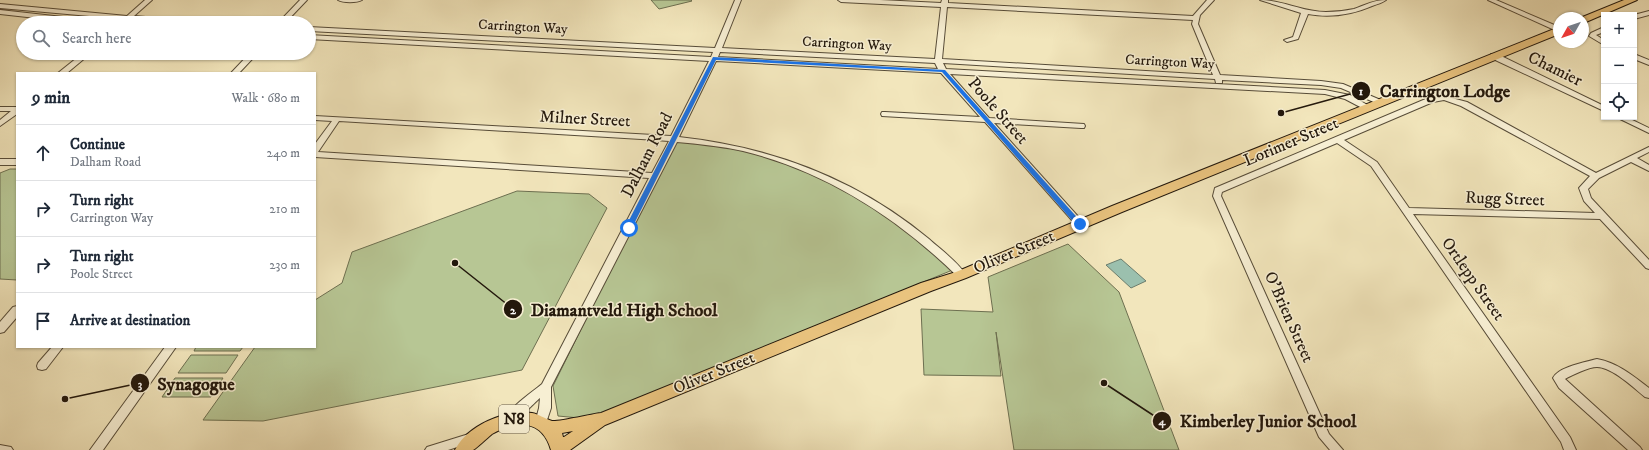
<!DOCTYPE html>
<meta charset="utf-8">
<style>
:root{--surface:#fff;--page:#f2f2f3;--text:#1f2937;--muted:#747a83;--line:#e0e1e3}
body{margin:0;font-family:"IM FELL DW Pica",serif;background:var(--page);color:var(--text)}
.controls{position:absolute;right:12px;top:12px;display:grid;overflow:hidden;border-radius:0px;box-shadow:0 1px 3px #0004}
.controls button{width:36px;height:36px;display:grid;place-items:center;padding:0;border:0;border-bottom:1px solid var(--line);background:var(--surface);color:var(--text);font:20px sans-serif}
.compass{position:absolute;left:1553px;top:12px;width:36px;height:36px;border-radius:50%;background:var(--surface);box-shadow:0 1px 3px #0004;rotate:230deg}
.stop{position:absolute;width:12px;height:12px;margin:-9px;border:3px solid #1a73e8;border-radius:50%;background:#fff}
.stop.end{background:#1a73e8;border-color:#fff;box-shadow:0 1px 4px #0008}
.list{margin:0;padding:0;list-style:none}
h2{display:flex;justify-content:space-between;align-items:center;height:52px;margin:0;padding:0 16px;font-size:17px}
h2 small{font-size:13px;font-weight:400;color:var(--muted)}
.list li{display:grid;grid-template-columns:26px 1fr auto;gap:12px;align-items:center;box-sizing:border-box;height:56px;padding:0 16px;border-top:1px solid var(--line)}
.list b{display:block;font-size:15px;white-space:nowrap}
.list p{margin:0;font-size:13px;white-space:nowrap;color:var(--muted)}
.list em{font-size:13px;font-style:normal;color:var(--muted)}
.icon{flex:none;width:22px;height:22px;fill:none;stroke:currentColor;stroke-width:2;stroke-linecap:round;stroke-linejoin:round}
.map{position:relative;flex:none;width:1649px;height:450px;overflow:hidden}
.search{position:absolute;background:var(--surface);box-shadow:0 1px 3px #0004;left:16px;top:16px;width:300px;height:44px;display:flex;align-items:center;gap:10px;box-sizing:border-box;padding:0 14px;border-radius:22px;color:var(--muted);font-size:15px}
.panel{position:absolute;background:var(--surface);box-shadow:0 1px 3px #0004;left:16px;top:72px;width:300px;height:276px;border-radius:0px}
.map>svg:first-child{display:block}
.green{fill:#b7c694;stroke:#6d6f50}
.water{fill:#9bc0ae;stroke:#6b7d6d}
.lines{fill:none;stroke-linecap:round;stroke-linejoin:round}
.minor-casing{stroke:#574c38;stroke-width:2}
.highway-casing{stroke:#23180c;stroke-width:2}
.minor{fill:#f7efd3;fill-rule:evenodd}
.highway{fill:#e9c37e;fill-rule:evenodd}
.route{fill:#1a73e8}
.labels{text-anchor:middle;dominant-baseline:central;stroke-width:3;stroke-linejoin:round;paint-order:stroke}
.far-street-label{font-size:14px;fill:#23180c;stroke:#f7efd3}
.shield{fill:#f7efd3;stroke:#635848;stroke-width:1}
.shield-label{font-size:16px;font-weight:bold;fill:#23180c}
.street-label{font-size:17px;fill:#23180c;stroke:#f7efd3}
.leader{fill:none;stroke:#23180c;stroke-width:1.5}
.callout-dot{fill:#23180c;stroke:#f7efd3;stroke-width:1.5}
.mark-label{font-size:12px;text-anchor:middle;font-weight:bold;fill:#fff}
.callout-label{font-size:18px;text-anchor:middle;font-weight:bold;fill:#23180c;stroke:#f7efd3;stroke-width:3;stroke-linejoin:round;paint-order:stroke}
</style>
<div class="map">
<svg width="1649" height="450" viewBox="0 0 1649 450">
<rect width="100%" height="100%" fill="#f2e6bc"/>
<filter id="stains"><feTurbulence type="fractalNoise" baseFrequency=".005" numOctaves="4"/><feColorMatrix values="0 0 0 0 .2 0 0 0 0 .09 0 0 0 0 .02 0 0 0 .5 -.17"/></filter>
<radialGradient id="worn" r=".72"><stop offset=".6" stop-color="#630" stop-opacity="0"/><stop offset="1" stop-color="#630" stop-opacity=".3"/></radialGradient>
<!-- green -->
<path class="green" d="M651 0H691L692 1 659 9Z
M675 139 745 150 810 171 877 206 955 269 590 419 558 416 553 386Z
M10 169H17V280L0 279V173Z
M517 191 589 194 607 208 522 370 263 421 203 420 255 347H315V300L342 283 352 252Z
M1068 244 1119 292 1179 450H1014L996 332 1001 376 924 375 921 309 993 312 988 277Z
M196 347H243L240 351H194Z
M191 355H238L226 373H178Z
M175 378H223L211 397H162Z"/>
<!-- water -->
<path class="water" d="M1121 259 1146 281 1131 288 1106 265Z"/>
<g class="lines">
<defs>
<path id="minor" d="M145 0H152L134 16 193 21 196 23H165L130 20 125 23 122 21 123 19 0 8V4L127 16Z
M300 0H307L285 23H278Z
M338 0H362C357 3 343 3 338 0Z
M735 0H741L722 48 935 59 941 7 841 2 838 0H880L941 3 942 0H948V3L1193 16 1207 0H1214L1200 15 1198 24 1220 75 1321 81 1343 84 1383 101 1382 103H1376L1341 88 1321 85 1222 80V83H1216L1215 79 943 63 946 69 1325 90 1350 95 1371 107 1367 109H1364L1345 99 1325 94 950 74 989 118 1084 124 1085 126 1084 128H1081L994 123 1083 222 1084 224 1080 227 1077 226 985 122 882 116 881 114 882 112H885L980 117 941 73 716 61 679 137C771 147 857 179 929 239 941 250 957 261 966 275L964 277H958C898 218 825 171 743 151 721 146 699 144 677 142L551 387V408L545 426 541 428 537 426 535 423 539 408 540 398C534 403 516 422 513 424 510 425 509 424 506 423L504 420C512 405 530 394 542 384L649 178 315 157V144L332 121 315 120V116L671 136 709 61 309 39V35L711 57 713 52 309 31V27L715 48ZM947 7 1193 20 1192 24 1213 75 942 59ZM720 52 935 63 938 69 718 57ZM339 121 641 139 669 141 652 173 318 152Z
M1260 0C1282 0 1303 12 1326 12 1335 12 1345 11 1354 9 1365 5 1374 0 1386 0 1382 3 1377 4 1372 6 1351 15 1330 18 1308 14L1298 39 1287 42 1284 40 1293 37 1301 13Z
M1488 0H1496L1559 27V32Z
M0 10 99 21 102 23H81L0 14Z
M1649 11V15L1634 19V15Z
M1604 27V32L1596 35 1604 40V45L1589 36 1591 33Z
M83 53H91L67 73H58Z
M250 53H258L239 73H231Z
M1491 54H1497L1604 106V111L1491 58Z
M1634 54 1649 60V65L1634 59Z
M1444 96 1467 102 1596 173 1649 147V152L1637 158 1649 165V171L1631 162 1599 178 1588 189 1591 198 1649 260V269L1646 268 1600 219 1413 214 1570 437 1576 450H1564L1561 442 1371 166 1337 143 1222 192 1221 196 1329 434 1343 450H1330L1319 437 1213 196 1215 188 1428 98ZM1444 100 1461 106 1590 176 1579 188 1584 201 1595 213 1409 208 1377 162 1344 140 1433 102Z
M0 107H17V114L0 126V120L11 111H0Z
M1616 117H1626L1649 128V133Z
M0 159H17V165H0Z
M17 306V317L4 332 0 333V322L13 307Z
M52 347H63L46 369 42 370 38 369 37 366 38 363Z
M165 347H176L103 450H90Z
M1597 359C1618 363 1632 375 1649 388V398L1645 397C1634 388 1612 367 1597 367 1589 367 1572 375 1565 379L1640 447 1642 450H1628L1559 388 1553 378C1558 367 1586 362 1597 359Z
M472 433 476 435 478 438 476 441 448 450H425L427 447Z
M0 445 11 447 13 450H0Z"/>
<path id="highway" d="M1624 0H1637L1586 22 1583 23V18H1580Z
M1559 27V34L1122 212 966 278 931 291 605 425 570 450H551C542 419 517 420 492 434 487 438 477 448 473 450 469 450 459 450 455 450 467 426 505 409 532 413 539 414 545 419 552 421 558 422 592 414 601 413L921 283 956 272 1112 206ZM573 431 564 437H563L562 433Z"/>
</defs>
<!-- minor casing -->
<use href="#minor" class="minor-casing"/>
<!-- highway casing -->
<use href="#highway" class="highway-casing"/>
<!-- minor -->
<use href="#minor" class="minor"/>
<!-- highway -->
<use href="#highway" class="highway"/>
</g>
<!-- route -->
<path class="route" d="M713 57 945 70 1083 224 1077 226 942 72 716 60 632 228 626 230 625 228Z"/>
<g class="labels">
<!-- far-street labels -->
<g class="far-street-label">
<text transform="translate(523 27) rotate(3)">Carrington Way</text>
<text transform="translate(847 44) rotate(3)">Carrington Way</text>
<text transform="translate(1170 62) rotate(3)">Carrington Way</text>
</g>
<!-- shield labels -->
<rect class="shield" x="499" y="405" width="30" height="28" rx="3"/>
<g class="shield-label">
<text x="514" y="419">N8</text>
</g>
<!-- street labels -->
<g class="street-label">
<text transform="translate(1555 69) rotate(26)">Chamier</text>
<text transform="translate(998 111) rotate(49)">Poole Street</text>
<text transform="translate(585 119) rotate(3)">Milner Street</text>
<text transform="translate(1291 142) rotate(-23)">Lorimer Street</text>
<text transform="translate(647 155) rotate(-63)">Dalham Road</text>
<text transform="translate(1505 199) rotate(2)">Rugg Street</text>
<text transform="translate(1014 252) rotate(-23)">Oliver Street</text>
<text transform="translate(1473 279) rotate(55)">Ortlepp Street</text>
<text transform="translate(1289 317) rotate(66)">O'Brien Street</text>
<text transform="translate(714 373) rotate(-22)">Oliver Street</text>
</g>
</g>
<!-- callouts -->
<path class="leader" d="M1281 113L1361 91M455 263L513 309M65 399L140 383M1104 383L1162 421"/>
<g class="callout-dot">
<circle cx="1281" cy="113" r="4"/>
<circle cx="455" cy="263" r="4"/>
<circle cx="65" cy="399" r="4"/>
<circle cx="1104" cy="383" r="4"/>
<circle cx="1361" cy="91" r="10"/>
<circle cx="513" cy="309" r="10"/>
<circle cx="140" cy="383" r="10"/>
<circle cx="1162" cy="421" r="10"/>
</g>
<g class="mark-label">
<text x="1361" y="95">1</text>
<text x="513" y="314">2</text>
<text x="140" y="388">3</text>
<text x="1162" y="425">4</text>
</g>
<g class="callout-label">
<text x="1445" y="97">Carrington Lodge</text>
<text x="624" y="316">Diamantveld High School</text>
<text x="196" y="390">Synagogue</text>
<text x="1268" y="427">Kimberley Junior School</text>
</g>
<rect width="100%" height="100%" filter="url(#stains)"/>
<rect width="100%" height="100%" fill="url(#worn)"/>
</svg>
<div class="controls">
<button>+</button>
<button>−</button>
<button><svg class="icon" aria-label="locate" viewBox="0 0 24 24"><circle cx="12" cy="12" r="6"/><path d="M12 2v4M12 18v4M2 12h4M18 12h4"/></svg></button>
</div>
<svg class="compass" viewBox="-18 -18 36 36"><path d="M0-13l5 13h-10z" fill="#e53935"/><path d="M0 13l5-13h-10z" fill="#747a83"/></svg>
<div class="stop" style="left:629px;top:228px"></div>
<div class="stop end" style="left:1080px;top:224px"></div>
<div class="search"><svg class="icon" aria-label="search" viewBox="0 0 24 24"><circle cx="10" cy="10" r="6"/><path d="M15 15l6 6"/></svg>Search here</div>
<section class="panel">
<h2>9 min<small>Walk · 680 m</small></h2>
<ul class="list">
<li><svg class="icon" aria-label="ahead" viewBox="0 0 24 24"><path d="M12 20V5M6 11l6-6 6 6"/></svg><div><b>Continue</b><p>Dalham Road</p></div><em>240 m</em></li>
<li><svg class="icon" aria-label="right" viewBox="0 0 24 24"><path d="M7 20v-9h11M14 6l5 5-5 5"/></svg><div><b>Turn right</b><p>Carrington Way</p></div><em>210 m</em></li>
<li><svg class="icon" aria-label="right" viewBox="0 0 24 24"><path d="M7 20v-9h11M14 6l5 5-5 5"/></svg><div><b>Turn right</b><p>Poole Street</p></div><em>230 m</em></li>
<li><svg class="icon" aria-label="arrive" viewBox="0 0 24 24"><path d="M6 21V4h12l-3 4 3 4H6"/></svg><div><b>Arrive at destination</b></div></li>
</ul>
</section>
</div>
